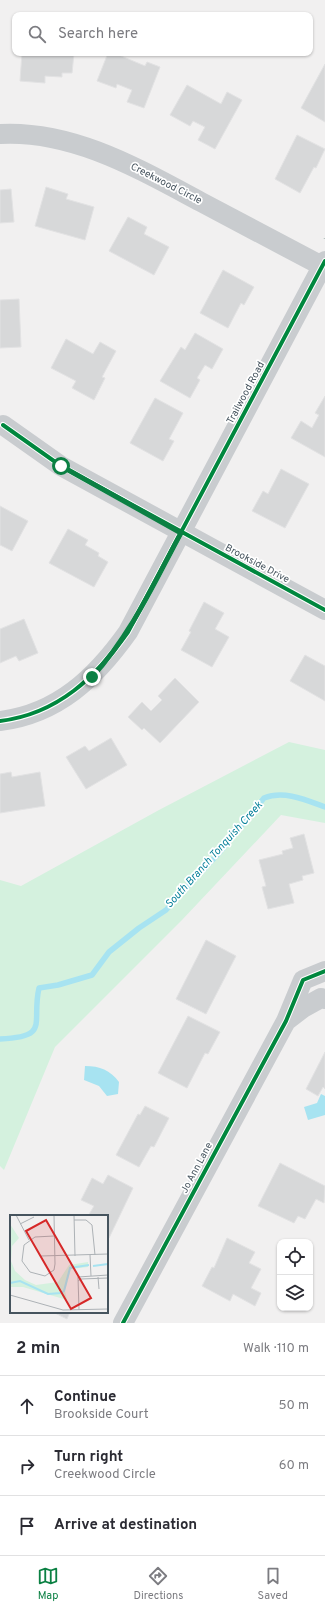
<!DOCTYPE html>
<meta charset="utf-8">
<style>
:root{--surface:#fff;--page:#f2f2f3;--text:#2b2b33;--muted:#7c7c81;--line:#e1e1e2;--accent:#0b8043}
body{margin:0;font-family:Overpass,sans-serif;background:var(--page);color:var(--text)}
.controls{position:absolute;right:12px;bottom:12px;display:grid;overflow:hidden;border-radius:8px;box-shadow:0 1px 3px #0004}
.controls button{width:36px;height:36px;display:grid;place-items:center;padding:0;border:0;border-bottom:1px solid var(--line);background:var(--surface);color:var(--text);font:20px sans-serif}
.stop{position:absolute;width:12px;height:12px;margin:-9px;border:3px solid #0b8043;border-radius:50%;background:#fff}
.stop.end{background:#0b8043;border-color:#fff;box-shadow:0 1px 4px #0008}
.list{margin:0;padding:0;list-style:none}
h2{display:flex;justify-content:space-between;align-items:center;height:52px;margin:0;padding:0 16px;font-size:17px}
h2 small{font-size:13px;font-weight:400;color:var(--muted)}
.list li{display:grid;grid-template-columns:26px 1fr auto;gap:12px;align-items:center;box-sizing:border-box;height:60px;padding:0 16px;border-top:1px solid var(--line)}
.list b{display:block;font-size:15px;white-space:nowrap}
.list p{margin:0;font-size:13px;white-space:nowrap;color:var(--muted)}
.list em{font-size:13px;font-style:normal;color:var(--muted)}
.icon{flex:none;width:22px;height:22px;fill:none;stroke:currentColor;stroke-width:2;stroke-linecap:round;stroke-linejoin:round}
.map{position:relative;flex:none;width:325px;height:1323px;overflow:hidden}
.search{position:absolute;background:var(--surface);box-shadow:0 1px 3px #0004;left:12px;right:12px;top:12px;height:44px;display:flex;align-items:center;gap:10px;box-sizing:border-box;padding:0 14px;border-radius:8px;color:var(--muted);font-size:15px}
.sheet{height:232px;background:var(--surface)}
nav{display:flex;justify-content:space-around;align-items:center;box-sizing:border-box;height:56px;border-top:1px solid var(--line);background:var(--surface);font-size:11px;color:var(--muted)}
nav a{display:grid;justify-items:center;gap:2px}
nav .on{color:var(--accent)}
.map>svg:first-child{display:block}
.green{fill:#d4f1de}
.water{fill:#a7e3f1}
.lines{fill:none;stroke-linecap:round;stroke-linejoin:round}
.stream{stroke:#a7e3f1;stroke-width:5.5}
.building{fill:#d7d8d9;stroke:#e2e2e3}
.path{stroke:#b7c4c0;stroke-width:2.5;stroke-dasharray:3 2;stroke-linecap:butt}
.minor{stroke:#c9cccf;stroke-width:20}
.cycleway-casing{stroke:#fff;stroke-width:6}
.cycleway{stroke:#00873e;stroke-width:4}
.route{stroke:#0b8043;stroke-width:5}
.labels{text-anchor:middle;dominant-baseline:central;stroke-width:3.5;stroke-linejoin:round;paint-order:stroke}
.street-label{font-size:10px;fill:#46545e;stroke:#fff}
.water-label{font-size:11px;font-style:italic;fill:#07809a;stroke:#fff}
.inset-river{fill:none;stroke:#a7e3f1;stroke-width:2}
.inset-road{fill:none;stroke:#adb2b6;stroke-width:1}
.view{fill:#d62828;fill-opacity:0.15;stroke:#d62828;stroke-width:2}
.inset-edge{fill:none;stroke:#46545e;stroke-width:2}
</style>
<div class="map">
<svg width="325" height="1323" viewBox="0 0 325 1323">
<rect width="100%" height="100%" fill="#f1f0f0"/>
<!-- green -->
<path class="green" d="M289 742 325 750V823L281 815 182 920 55 1047 4 1170 0 1166V880L21 886 159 810Z"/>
<!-- water -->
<path class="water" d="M85 1066C100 1066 110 1070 119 1082L118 1094 107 1096 99 1086 84 1080Z
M321 1094 325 1096V1115L308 1120 304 1107 317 1103Z"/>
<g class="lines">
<!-- stream -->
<path class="stream" d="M0 1039C51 1037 31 1023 39 988L58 985 92 975 109 952 139 928 166 910 219 853 264 798C284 790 306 800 325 807"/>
</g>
<!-- building -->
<path class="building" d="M22 53H74L72 73H62V77L45 76V83L20 81Z
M108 53H114L145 66 147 62 160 67 144 108 127 102 132 90 117 84 116 88 97 81Z
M325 64V122L301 108Z
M187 85 221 104 227 92 242 100 215 149 198 140 205 127 193 121 190 126 170 115Z
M297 135 325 149 316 168 314 167 300 193 275 179Z
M46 187 68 194 66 199 94 207 85 240 35 226Z
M11 189 14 222 0 223V190Z
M128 217 147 227 144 234 169 247 154 275 109 251Z
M223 270 254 287 244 305 241 303 228 328 200 313Z
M19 299 21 347 0 348V300Z
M195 333 223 349 212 369 205 365 197 378 200 380 190 398 160 381 181 347 185 350Z
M66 339 93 354 100 342 116 351 102 377 105 378 94 400 72 388 76 381 51 368Z
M325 396V457L291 438 301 421 312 428 319 415 315 413Z
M155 398 183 413 169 439 174 441 163 461 130 443Z
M281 469 309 484 285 528 252 511 263 491 268 494Z
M0 506 28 521 12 551 0 545Z
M68 529 88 540 85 545 99 553 98 556 108 562 94 587 49 563Z
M204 602 224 613 215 629 229 637 212 667 181 650 191 632 189 631Z
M24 619 38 653 19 661 16 656 0 663V629Z
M305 655 325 666V701L290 681Z
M175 678 199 702 160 743 144 728 142 730 128 717 142 702 151 711 162 700 158 696Z
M111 738 127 765 86 789 66 757 85 746 89 751Z
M11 772 12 777 40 772 45 806 0 813V774Z
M304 834 314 873 302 876 303 880 289 884 294 903 268 909 262 887 266 886 259 860 283 854 282 851 293 848 290 838Z
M206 940 236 956 206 1014 176 999Z
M188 1016 220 1032 208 1054 205 1053 187 1088 158 1073Z
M325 1052V1089L323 1087 318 1096 306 1089Z
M145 1106 169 1118 154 1147 151 1146 139 1167 116 1155 138 1114 140 1115Z
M280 1163 325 1186 324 1203 316 1199 305 1219 298 1216 294 1223 258 1206Z
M108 1175 133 1188 109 1238 107 1237V1216H88L94 1206 81 1200 92 1178 103 1184Z
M227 1238 255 1252 249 1263 261 1269 251 1288 261 1293 255 1306 233 1294 230 1301 202 1286 212 1267 214 1268Z
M53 1312H70L67 1319Z"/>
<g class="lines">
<!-- path -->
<path class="path" d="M325 238V239"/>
<!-- minor -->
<path class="minor" d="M0 134C73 130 139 169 201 202 242 224 282 245 322 266
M3 425 61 466 325 610
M0 721C58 714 96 677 128 632L325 261
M286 1021 303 1008 321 998 325 999
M123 1323 286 1021 303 980 325 971"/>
<defs>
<path id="cycleway" d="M3 425 61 466 325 610
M0 721C58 714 96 677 128 632L325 261
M123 1323 286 1021 303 980 325 971"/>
</defs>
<!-- cycleway casing -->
<use href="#cycleway" class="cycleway-casing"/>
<!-- cycleway -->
<use href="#cycleway" class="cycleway"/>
</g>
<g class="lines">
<!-- route -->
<path class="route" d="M61 466 181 533C154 583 131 635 92 677"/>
</g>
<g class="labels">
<!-- street labels -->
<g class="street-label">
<text transform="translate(166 184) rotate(27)">Creekwood Circle</text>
<text transform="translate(246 393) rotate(-62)">Trailwood Road</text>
<text transform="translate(257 564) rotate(28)">Brookside Drive</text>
<text transform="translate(197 1168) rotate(-62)">Jo Ann Lane</text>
</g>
<!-- water labels -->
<g class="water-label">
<text transform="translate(214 855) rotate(-48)">South Branch Tonquish Creek</text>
</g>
</g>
<!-- overview -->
<g transform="translate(10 1215)">
<rect width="98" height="98" fill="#f1f0f0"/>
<path d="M0 9 9 23 2 31 1 46 5 56 15 65 26 70 48 67 59 50 78 47V52L61 54 55 76 57 85 13 72H0Z" fill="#d4f1de"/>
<path class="inset-river" d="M83 51 98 49M0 68 10 66 38 79 51 78 54 76 60 53 79 50"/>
<path class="inset-road" d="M6 0 19 25M44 0 45 49 44 55 35 61 20 57 12 46 14 30 25 22 44 21M64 0 65 41M64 5H76L82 10 85 40M10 9 24 2M80 40 81 61M31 41 98 39M88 62 89 74M68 66 71 64 98 63M0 80 53 95 98 94M69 95 68 62 98 60"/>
<path class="view" d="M36 5 81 83 61 94 16 16Z"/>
<rect width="98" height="98" class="inset-edge"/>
</g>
</svg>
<div class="controls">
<button><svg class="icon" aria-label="locate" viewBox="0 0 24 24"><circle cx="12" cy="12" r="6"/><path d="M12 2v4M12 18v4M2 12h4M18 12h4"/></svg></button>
<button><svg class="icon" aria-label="layers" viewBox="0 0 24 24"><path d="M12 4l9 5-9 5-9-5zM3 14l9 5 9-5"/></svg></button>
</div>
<div class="stop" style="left:61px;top:466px"></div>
<div class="stop end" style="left:92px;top:677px"></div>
<div class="search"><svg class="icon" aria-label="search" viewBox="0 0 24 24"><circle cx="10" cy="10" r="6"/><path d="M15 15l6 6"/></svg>Search here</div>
</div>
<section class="sheet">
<h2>2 min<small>Walk · 110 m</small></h2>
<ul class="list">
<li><svg class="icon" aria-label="ahead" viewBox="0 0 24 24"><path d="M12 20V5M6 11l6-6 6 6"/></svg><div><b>Continue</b><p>Brookside Court</p></div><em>50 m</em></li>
<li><svg class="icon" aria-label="right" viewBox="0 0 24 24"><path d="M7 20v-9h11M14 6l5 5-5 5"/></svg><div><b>Turn right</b><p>Creekwood Circle</p></div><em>60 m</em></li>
<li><svg class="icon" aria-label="arrive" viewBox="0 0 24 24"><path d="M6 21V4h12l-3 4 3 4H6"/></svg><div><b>Arrive at destination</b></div></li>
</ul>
</section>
<nav>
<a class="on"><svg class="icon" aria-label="map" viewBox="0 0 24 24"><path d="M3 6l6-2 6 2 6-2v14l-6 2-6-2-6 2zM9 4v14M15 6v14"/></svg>Map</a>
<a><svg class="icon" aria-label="directions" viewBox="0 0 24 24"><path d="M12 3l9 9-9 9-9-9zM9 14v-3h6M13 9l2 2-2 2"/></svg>Directions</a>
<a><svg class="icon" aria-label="saved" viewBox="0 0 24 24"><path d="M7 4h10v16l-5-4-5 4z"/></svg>Saved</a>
</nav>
